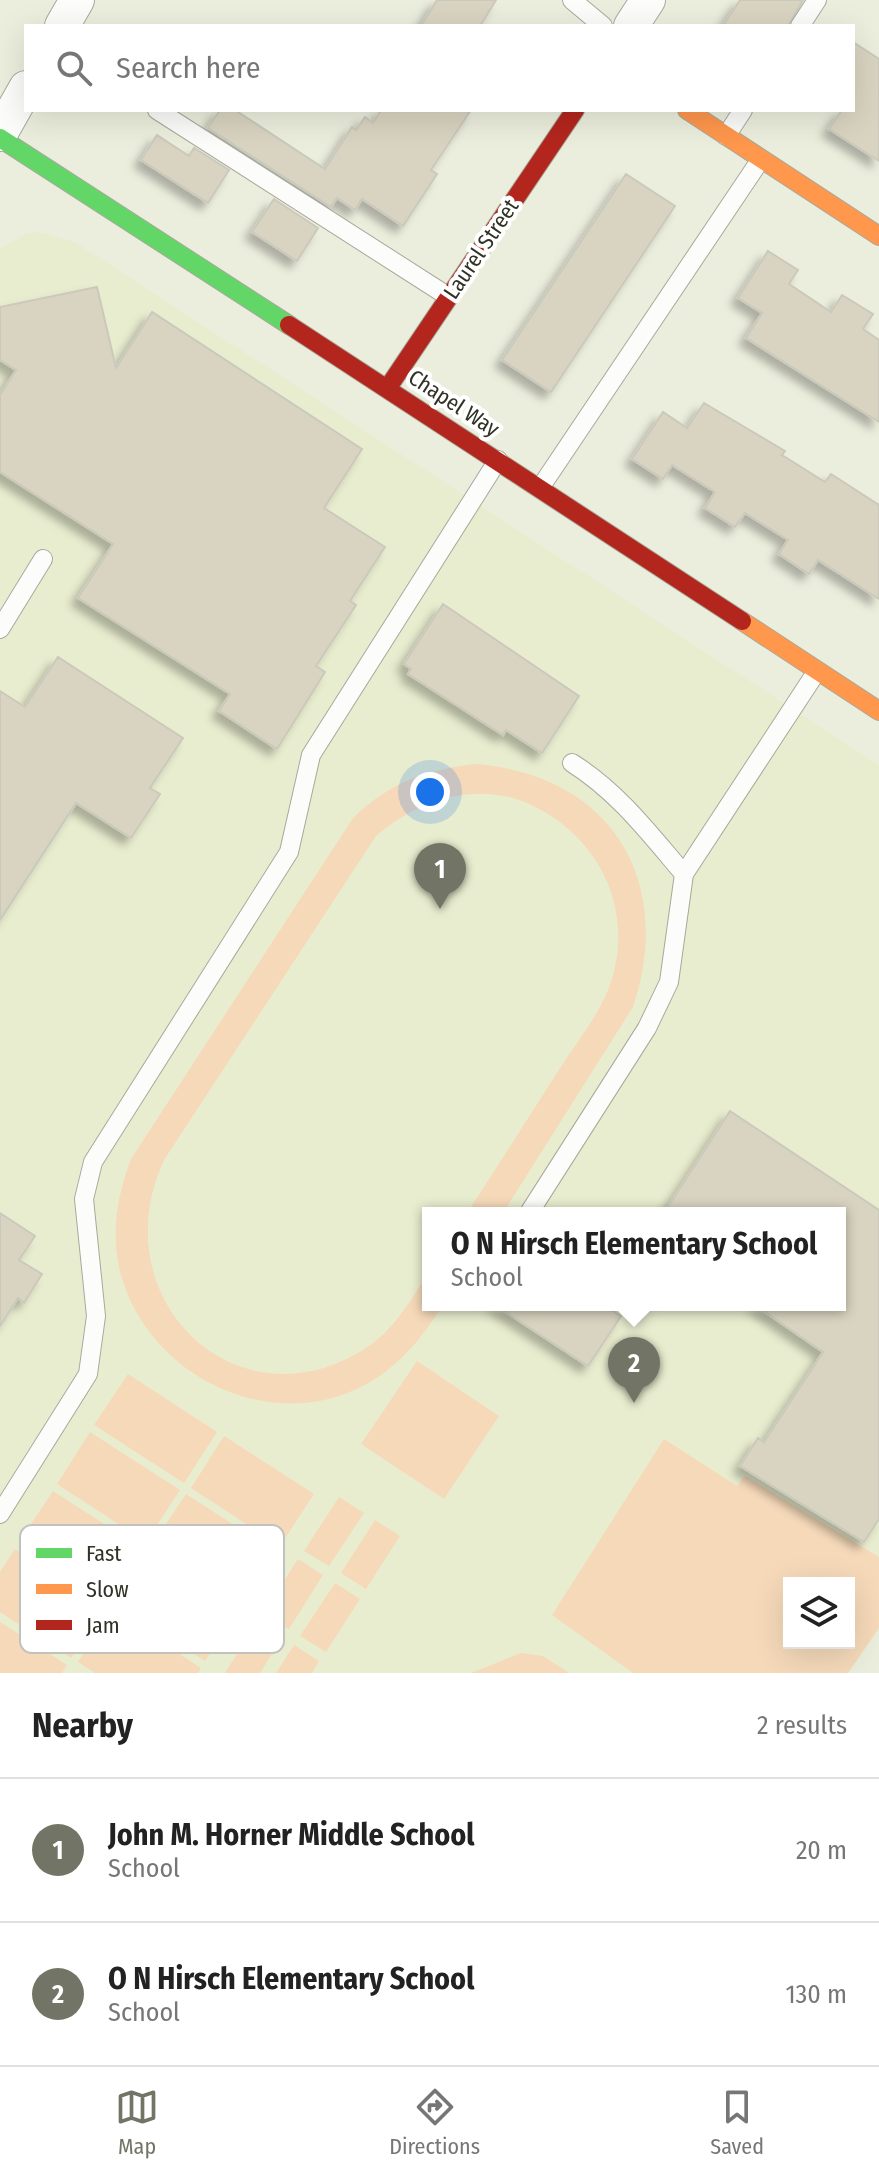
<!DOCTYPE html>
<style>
:root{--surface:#fff;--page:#f2f2f2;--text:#222;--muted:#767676;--line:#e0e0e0;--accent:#727465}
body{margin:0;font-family:"Fira Sans Condensed",sans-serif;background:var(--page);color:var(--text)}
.controls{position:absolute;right:24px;bottom:24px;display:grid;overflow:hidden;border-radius:0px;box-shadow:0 8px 32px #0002}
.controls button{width:72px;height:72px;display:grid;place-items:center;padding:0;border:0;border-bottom:2px solid var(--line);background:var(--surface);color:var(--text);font:40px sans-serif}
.you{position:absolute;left:430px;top:792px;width:28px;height:28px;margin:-20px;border:6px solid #fff;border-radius:50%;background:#1a73e8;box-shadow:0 0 0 12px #1a73e833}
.badge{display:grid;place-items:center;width:52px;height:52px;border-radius:50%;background:var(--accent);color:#fff;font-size:26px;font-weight:700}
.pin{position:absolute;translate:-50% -66px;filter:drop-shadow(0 2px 4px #0008)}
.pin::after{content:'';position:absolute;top:42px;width:28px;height:24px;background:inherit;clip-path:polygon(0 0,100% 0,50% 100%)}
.popup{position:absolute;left:422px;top:1207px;width:424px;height:104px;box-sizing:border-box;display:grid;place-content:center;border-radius:0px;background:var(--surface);filter:drop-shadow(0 2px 6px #0005);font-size:26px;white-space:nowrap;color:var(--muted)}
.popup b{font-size:30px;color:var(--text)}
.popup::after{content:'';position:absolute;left:50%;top:100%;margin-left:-16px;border:16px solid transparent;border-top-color:var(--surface)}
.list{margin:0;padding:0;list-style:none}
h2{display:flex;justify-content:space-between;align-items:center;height:104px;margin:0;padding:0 32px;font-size:34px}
h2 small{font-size:26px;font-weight:400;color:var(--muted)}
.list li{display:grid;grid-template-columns:52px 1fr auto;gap:24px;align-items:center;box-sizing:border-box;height:144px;padding:0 32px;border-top:2px solid var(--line)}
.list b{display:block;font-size:30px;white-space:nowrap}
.list p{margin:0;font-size:26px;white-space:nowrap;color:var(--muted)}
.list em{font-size:26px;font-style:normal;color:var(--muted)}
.icon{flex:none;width:44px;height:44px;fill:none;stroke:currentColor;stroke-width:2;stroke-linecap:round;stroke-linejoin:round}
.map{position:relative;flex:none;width:879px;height:1673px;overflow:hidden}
.search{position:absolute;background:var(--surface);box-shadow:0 8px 32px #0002;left:24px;right:24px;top:24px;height:88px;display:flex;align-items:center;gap:20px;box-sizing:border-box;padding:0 28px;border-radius:0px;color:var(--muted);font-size:30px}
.sheet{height:392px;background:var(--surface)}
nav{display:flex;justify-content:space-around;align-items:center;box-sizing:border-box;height:112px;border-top:2px solid var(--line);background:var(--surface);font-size:22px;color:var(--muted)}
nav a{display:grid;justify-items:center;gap:4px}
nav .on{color:var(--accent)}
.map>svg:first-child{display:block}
.built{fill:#e9edcf;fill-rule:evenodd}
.green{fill:#f5d9b9;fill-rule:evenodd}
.building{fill:#d9d4c1;stroke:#cbc9bc;stroke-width:2;filter:url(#shadow)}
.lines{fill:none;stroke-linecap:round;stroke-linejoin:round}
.lane-casing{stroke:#a7a99c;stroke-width:20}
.street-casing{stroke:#a7a99c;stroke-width:36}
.fast-casing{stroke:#a7a99c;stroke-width:20}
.slow-casing{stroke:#a7a99c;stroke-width:20}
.jam-casing{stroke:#a7a99c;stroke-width:20}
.lane{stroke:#fcfcfa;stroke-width:18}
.street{stroke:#fcfcfa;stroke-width:34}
.fast{stroke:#63d668;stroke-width:18}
.slow{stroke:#ff974d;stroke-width:18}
.jam{stroke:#b3261e;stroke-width:18}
.labels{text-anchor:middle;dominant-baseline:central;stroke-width:8;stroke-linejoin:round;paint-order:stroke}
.street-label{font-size:22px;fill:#303225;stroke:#fff}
.key{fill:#fff;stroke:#c1c2be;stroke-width:2}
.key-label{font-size:22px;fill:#303225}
</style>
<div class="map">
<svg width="879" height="1673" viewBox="0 0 879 1673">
<defs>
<filter id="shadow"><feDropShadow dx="-7" dy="7" stdDeviation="4" flood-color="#0004"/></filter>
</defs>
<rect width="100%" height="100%" fill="#eceedd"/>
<!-- built -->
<path class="built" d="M40 232 75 242 879 765V1628L848 1673H0V249L27 233ZM428 1213H840V1305H428ZM789 1583H849V1643H789Z"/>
<!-- green -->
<path class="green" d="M477 764C612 776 675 881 633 1007L503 1213H467C499 1164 530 1115 562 1065 579 1039 601 1012 611 982 636 905 595 830 522 801 470 782 415 802 376 836L164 1160C100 1300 238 1431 366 1348 394 1330 410 1301 428 1273V1305H443C425 1333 406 1358 378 1377 280 1443 144 1378 119 1267 111 1230 118 1193 131 1159L353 818C389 783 427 769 477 764Z
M417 1361 499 1416 444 1499 361 1444Z
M128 1374 217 1432 184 1483 94 1425Z
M90 1432 180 1490 146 1542 57 1484Z
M224 1436 314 1494 280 1546 191 1488Z
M664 1439 737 1486 745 1476 879 1557V1628L848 1673H633L552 1615ZM789 1583H849V1643H789Z
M53 1491 143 1549 109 1600 19 1542Z
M186 1494 276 1552 242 1603 152 1545Z
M339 1497 364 1513 329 1566 304 1551Z
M375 1520 400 1536 366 1589 341 1573Z
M15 1549 105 1607 71 1658 0 1612V1572Z
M149 1552 238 1610 205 1661 115 1604Z
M298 1559 323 1575 289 1629 263 1613Z
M335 1583 360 1599 326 1652 300 1636Z
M111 1610 201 1668 198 1673H95L78 1662Z
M0 1622 67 1665 62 1673H0Z
M257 1622 282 1638 260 1673H225Z
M294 1645 319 1661 312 1673H276Z
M521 1653 543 1656 569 1673H471Z"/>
<!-- building -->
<path class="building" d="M437 0H496L480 26H421Z
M740 0H803L788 26H723Z
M853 42 879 59V161L829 129 842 110H853Z
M220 110H235L325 169 352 127 356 130 365 117 373 123 381 110H471L431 170 437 174 403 226 362 199 355 210 337 198 331 207 208 128Z
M157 135 189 156 194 148 229 170 208 203 141 160Z
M626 174 675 206 551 392 502 360Z
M274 199 318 228 297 261 252 232Z
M768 251 798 270 789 284 831 312 842 295 873 314 863 329 879 340V422L746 338 762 313 738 298Z
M97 287 116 368 152 312 362 449 324 508 385 547 350 601 356 605 316 666 325 672 277 749 219 711 230 694 78 598 113 544 0 472V395L16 370 0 360V307Z
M704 403 785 451 782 455 825 482 831 474 879 505V599L818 560 809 574 779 554 788 540 745 513 735 527 705 508 715 492 672 465 663 479 632 459 663 412 687 428Z
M443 604 579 696 542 753 506 730 503 735 408 674 411 669 404 664Z
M58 657 183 738 150 788 160 794 131 838 76 803 0 920V691L25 707Z
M730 1111 879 1210V1519L864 1542 740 1466 758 1438 764 1442 823 1352 755 1305H840V1213H664Z
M0 1213 35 1236 19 1260 42 1274 24 1303 18 1298 0 1326Z
M495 1305H603L621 1316 588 1366Z"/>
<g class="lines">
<defs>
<path id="lane" d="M572 0 603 26
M800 26 817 0
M157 110 449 297
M726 136 743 110
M540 488 761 159
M0 629 43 559
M572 763C618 792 649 833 684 874
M529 1213 647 1028 669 982 684 874 817 671
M0 1514 88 1374 96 1316 84 1199 93 1162 289 852 311 755 498 460"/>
<path id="street" d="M62 26 77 0
M631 26 648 0
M0 134 26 88"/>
<path id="fast" d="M0 138 289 325"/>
<path id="slow" d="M687 110 879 236
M742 621 879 711"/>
<path id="jam" d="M289 325 742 621
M387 389 575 110"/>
</defs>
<!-- lane casing -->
<use href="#lane" class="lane-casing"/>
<!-- street casing -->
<use href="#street" class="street-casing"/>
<!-- fast casing -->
<use href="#fast" class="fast-casing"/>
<!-- slow casing -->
<use href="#slow" class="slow-casing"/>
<!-- jam casing -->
<use href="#jam" class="jam-casing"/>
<!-- lane -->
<use href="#lane" class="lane"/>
<!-- street -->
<use href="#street" class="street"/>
<!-- fast -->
<use href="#fast" class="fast"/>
<!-- slow -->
<use href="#slow" class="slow"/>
<!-- jam -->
<use href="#jam" class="jam"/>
</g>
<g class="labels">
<!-- street labels -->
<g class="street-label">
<text transform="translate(481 249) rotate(-56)">Laurel Street</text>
<text transform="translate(454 403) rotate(33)">Chapel Way</text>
</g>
</g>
<!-- legend -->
<rect x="20" y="1525" width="264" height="128" rx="12" class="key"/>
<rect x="36" y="1548" width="36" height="10" fill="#63d668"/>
<rect x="36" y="1584" width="36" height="10" fill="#ff974d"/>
<rect x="36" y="1620" width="36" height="10" fill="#b3261e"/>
<g class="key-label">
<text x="86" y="1561">Fast</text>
<text x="86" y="1597">Slow</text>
<text x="86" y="1633">Jam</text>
</g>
</svg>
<div class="controls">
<button><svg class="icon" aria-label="layers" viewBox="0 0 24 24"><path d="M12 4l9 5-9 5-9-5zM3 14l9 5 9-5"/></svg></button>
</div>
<div class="you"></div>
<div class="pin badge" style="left:440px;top:909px">1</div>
<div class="pin badge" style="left:634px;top:1403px">2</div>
<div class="popup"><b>O N Hirsch Elementary School</b>School</div>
<div class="search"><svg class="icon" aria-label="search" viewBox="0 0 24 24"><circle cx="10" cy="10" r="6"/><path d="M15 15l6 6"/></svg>Search here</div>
</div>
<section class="sheet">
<h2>Nearby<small>2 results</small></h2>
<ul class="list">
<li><span class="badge">1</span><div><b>John M. Horner Middle School</b><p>School</p></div><em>20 m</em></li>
<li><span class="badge">2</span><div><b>O N Hirsch Elementary School</b><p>School</p></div><em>130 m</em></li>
</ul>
</section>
<nav>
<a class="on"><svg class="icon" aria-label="map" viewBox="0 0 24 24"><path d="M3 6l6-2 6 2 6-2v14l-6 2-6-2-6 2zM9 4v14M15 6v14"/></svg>Map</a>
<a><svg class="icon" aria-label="directions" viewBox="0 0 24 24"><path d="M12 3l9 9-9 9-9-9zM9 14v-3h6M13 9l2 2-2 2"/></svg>Directions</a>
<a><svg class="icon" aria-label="saved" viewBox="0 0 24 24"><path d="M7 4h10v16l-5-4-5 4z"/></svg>Saved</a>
</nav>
